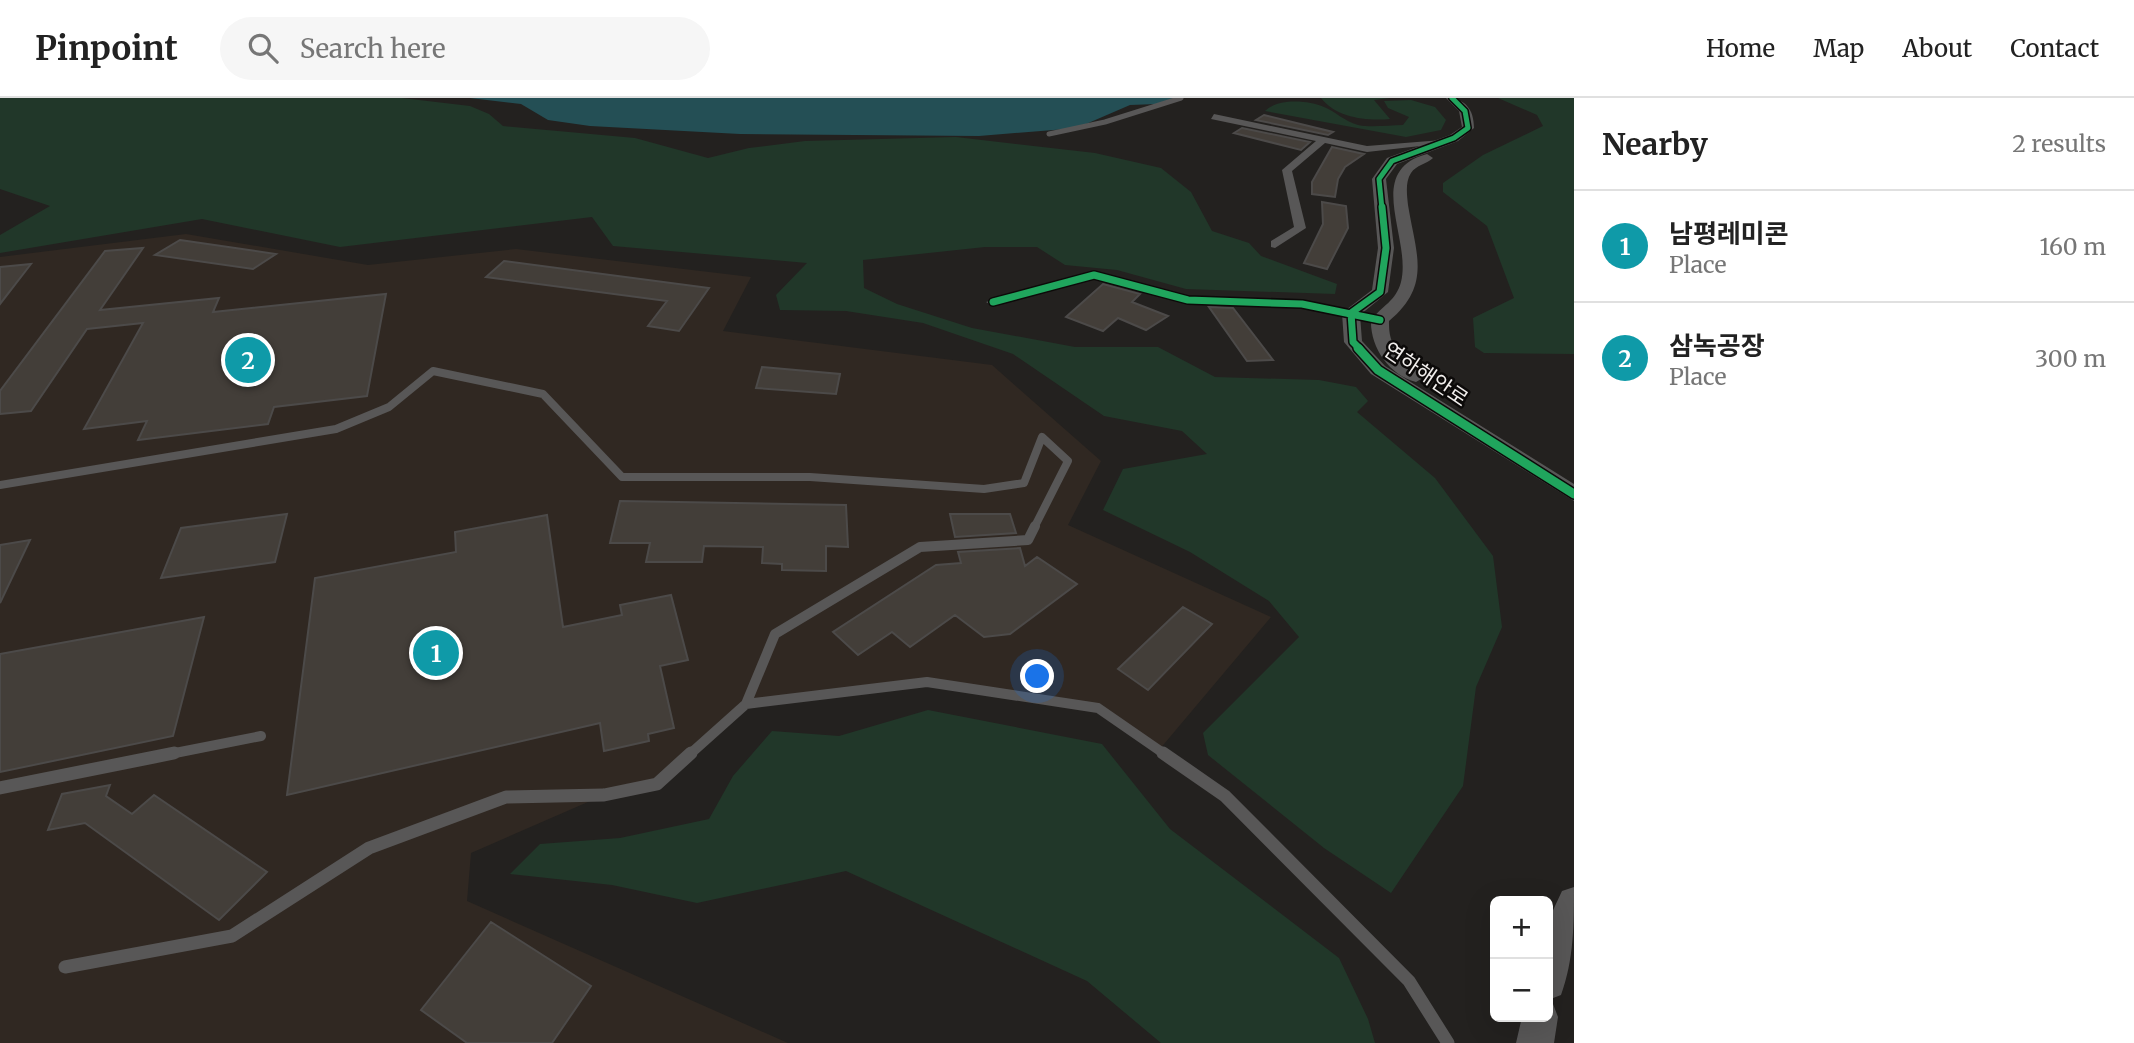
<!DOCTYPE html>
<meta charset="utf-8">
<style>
:root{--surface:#fff;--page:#f6f6f6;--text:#222;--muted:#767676;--line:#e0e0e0;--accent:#5f5d5c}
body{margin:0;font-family:Merriweather,"Noto Sans KR",serif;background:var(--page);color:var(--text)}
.controls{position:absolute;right:21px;bottom:21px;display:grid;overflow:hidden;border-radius:10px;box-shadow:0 7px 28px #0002}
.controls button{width:63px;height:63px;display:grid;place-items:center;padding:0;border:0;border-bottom:2px solid var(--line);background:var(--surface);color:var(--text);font:35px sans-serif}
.you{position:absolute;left:1038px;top:579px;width:24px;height:24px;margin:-18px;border:5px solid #fff;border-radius:50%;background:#1a73e8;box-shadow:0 0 0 10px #1a73e833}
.badge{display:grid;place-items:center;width:46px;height:46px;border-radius:50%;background:var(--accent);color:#fff;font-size:23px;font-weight:700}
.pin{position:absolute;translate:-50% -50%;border:4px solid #fff;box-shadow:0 2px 7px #0006}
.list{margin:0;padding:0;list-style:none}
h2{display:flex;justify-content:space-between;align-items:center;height:91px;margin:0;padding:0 28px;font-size:30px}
h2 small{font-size:23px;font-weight:400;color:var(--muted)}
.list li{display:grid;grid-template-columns:46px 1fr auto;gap:21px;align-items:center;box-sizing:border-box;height:112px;padding:0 28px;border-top:2px solid var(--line)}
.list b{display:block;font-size:26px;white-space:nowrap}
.list p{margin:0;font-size:23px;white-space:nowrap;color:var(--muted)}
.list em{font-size:23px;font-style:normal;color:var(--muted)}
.icon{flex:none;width:38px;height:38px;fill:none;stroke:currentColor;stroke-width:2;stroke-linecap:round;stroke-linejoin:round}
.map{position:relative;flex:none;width:1574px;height:945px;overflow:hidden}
header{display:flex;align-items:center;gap:42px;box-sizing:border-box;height:98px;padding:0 35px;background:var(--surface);border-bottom:2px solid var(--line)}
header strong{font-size:33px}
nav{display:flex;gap:38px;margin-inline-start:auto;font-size:24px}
.search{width:490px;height:63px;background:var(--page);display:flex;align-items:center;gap:18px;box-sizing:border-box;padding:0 24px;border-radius:38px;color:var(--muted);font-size:26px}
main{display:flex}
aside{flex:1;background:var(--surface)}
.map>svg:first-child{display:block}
.built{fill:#302822}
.green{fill:#213729}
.water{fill:#244f55}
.building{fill:#433e39;stroke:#4c4a49;stroke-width:2}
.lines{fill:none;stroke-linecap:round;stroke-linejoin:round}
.service-far3{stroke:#585757;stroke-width:5}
.service-far2{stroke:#585757;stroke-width:8}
.service-far1{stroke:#585757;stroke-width:10}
.service{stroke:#585757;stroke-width:13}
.minor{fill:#585757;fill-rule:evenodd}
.tertiary{fill:#585757;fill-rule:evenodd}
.cycleway-far2-casing{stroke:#0c0a09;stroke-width:8}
.cycleway-far1-casing{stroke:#0c0a09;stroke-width:10}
.cycleway-casing{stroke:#0c0a09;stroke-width:12}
.cycleway-far2{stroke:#20a55d;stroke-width:5}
.cycleway-far1{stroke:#20a55d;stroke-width:7}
.cycleway{stroke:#20a55d;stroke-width:9}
.labels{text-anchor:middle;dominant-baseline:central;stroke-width:5;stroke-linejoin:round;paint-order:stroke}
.far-street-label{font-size:21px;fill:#f1eeec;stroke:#0c0a09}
</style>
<header>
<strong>Pinpoint</strong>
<div class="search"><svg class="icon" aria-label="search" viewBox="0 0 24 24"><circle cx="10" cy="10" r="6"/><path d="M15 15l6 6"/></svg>Search here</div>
<nav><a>Home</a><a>Map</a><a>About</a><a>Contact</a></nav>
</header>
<main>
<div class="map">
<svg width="1574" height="945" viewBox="0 0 1574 945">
<rect width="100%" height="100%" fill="#23211f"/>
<!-- built -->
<path class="built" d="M186 136 368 167 516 151 751 179 723 233 992 267 1101 363 1068 427 1271 519 1159 652 1098 610 927 584 746 606 657 686 604 697 471 755 467 803 788 945H0V159Z"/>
<!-- green -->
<path class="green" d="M0 0H402L470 8 489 16 503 28 635 40 708 60 749 50 805 43 956 39 1095 55 1161 70 1191 94 1212 133 1249 145 1261 158 1337 186 1335 196 1186 191 1117 172 1065 167 1037 149H985L863 162 864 190 897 206 972 230 1075 249H1158L1215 279 1319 282 1356 289 1368 303 1357 314 1435 380 1493 458 1502 529 1476 589 1463 688 1391 795 1324 750 1208 657 1203 635 1299 539 1269 503 1190 454 1103 412 1123 371 1207 356 1182 333 1104 318 1013 256 923 225 846 213 780 212 776 197 807 165 613 148 592 119 340 149 202 121 0 155V137L50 108 0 91Z
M1321 0H1390L1374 2 1390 21C1366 23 1337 20 1321 0Z
M1498 0H1574V256L1484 255 1475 249 1473 220 1514 200 1487 128 1443 94V85L1483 57 1543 28 1537 17Z
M1411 2 1435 9 1446 22 1441 32 1406 39 1265 13C1278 0 1308 2 1324 9 1336 14 1344 23 1358 27 1372 30 1389 27 1403 27L1409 19 1388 10 1384 3Z
M928 612 1102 646 1170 731 1339 860 1368 921 1375 945H1161L1087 883 846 773 697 805 612 787 510 776 540 746 620 740 709 721 733 678 772 633 839 638Z"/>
<!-- water -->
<path class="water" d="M470 0H1174L1157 6 1130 7 1086 26 1066 31 979 38 740 36 590 28 548 22 521 6Z"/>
<!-- building -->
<path class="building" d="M1264 17 1333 34 1328 37 1256 22Z
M1242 30 1310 44 1301 52 1234 35Z
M1332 49 1364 56 1345 69 1338 81 1335 99 1312 96V84Z
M1322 104 1346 108 1348 130 1327 171 1304 165 1323 126Z
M180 142 276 156 253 171 155 157Z
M143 150 100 212 219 200 213 214 386 196 367 298 274 309 268 326 138 342 147 323 84 331 143 225 87 231 31 313 0 316V293L105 153Z
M504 163 709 190 679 233 648 228 667 203 486 179Z
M31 166 0 206V169Z
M1103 186 1140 196 1132 204 1168 218 1146 232 1118 220 1103 233 1066 219Z
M1209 209 1233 210 1273 262 1247 263Z
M762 269 840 276 836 296 756 290Z
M620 403 846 407 848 449 826 448V473L782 472V466L762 465 763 449 704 448 702 464H646L650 445H610Z
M287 416 275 464 161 480 181 430Z
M950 416H1010L1016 435 955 439Z
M547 417 563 529 622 517 620 507 671 497 688 562 660 568 674 630 648 636 649 643 604 653 600 625 287 697 315 480 456 454 455 434Z
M30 442 0 505V447Z
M1020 450 1025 468 1037 459 1077 486 1010 536 984 539 955 517 910 549 892 534 858 557 833 534 936 467 961 465 958 454Z
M1183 509 1212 526 1148 592 1118 571Z
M204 519 173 638 0 674V556Z
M110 687 106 698 132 716 154 697 267 774 219 822 85 725 48 732 62 696Z
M491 824 591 888 552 945H467L421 912Z"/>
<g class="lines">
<!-- service-far3 -->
<path class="service-far3" d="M1049 36 1105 24 1181 0"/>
<!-- service-far2 -->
<path class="service-far2" d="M0 387 336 331 389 309 433 273 543 296 622 379H810L984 391 1024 385 1042 339 1068 363 1034 430"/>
<!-- service-far1 -->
<path class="service-far1" d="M746 606 775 536 920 449 1028 442 1035 428
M165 657 261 638
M689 657 746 606 927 584 1098 610 1166 657"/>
<!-- service -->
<path class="service" d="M1163 655 1225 698 1409 883 1448 945
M0 690 174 655
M65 869 232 838 369 750 506 699 604 697 657 686 691 655"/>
<!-- minor -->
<path class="minor" d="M1214 16 1367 48 1442 42 1447 45 1367 54 1325 45 1292 73 1306 130 1275 150 1271 149V143L1294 129 1282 72 1316 43 1211 21Z
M1094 173 1188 198 1302 202 1380 218 1387 222 1380 226 1302 210 1188 206 1094 181 993 208 986 204Z"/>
<!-- tertiary -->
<path class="tertiary" d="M1446 0C1465 0 1474 11 1474 30L1458 43 1397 66 1386 81 1394 150 1388 194 1360 217 1362 243 1385 268 1574 386V403L1371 276 1344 244 1342 215 1372 192 1378 150 1372 81 1387 60 1450 37 1462 29 1459 13Z
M1427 56 1433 60C1427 66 1416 67 1411 75 1405 84 1407 97 1408 107 1416 156 1432 187 1389 223 1388 258 1408 256 1426 278L1416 284C1389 277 1370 249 1371 222 1382 208 1396 203 1401 184 1412 140 1363 73 1427 56Z
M1574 789C1574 825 1574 862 1561 897L1548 902V823L1562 793Z
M1548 904 1553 906 1558 919 1554 945H1516L1522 919H1548Z"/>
<defs>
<path id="cycleway-far2" d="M1382 111 1379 81 1392 63 1454 40 1468 30 1465 13 1452 0"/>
<path id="cycleway-far1" d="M993 204 1094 177 1188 202 1302 206 1380 222
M1360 251 1353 244 1351 215 1380 194 1386 150 1382 109"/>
<path id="cycleway" d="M1358 250 1378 272 1574 396"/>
</defs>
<!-- cycleway-far2 casing -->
<use href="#cycleway-far2" class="cycleway-far2-casing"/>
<!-- cycleway-far1 casing -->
<use href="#cycleway-far1" class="cycleway-far1-casing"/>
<!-- cycleway casing -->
<use href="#cycleway" class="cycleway-casing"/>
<!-- cycleway-far2 -->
<use href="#cycleway-far2" class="cycleway-far2"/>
<!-- cycleway-far1 -->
<use href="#cycleway-far1" class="cycleway-far1"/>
<!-- cycleway -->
<use href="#cycleway" class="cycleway"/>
</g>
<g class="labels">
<!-- far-street labels -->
<g class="far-street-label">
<text transform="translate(1426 276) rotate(34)">연하해안로</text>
</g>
</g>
</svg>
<div class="controls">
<button>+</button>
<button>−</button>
</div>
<div class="you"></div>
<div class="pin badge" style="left:436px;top:555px;background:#0f9aa8">1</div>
<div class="pin badge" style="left:248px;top:262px;background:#0f9aa8">2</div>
</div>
<aside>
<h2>Nearby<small>2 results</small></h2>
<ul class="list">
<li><span class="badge" style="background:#0f9aa8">1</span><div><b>남평레미콘</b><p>Place</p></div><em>160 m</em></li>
<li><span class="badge" style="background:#0f9aa8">2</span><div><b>삼녹공장</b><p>Place</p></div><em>300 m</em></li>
</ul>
</aside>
</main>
